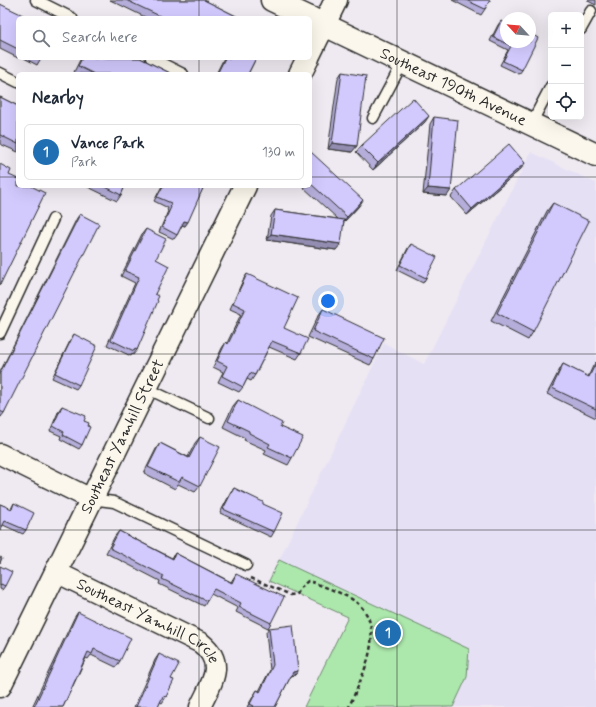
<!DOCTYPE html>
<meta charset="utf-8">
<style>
:root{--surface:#fff;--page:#f2f2f3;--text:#1f2937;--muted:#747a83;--line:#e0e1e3;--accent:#1f6fb2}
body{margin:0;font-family:Mynerve,sans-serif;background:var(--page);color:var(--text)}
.controls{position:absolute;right:12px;top:12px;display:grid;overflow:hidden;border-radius:6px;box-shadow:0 4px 16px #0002}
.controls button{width:36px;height:36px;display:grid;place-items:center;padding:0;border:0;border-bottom:1px solid var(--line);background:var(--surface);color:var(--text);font:20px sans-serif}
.compass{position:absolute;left:500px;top:12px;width:36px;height:36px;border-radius:50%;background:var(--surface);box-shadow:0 4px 16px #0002;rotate:296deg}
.you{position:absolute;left:328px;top:301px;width:14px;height:14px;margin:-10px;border:3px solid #fff;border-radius:50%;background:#1a73e8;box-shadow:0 0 0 6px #1a73e833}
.badge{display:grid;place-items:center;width:26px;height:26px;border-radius:50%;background:var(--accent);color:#fff;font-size:13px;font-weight:700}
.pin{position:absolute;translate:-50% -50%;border:2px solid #fff;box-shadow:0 1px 4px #0006}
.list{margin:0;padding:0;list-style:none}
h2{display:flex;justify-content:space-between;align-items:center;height:52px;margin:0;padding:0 16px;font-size:17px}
h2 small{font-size:13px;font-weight:400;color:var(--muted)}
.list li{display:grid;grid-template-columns:26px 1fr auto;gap:12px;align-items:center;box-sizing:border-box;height:56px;margin:0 8px 8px;padding:0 8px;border:1px solid var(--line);border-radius:6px}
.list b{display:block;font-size:15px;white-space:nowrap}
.list p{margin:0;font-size:13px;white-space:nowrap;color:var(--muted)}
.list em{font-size:13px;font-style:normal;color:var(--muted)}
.icon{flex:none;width:22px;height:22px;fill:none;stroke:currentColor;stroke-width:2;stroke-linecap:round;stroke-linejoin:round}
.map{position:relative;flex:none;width:596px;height:707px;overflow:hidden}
.search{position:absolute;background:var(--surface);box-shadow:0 4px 16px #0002;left:16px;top:16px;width:296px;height:44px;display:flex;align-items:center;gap:10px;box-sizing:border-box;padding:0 14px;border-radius:6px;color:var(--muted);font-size:15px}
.panel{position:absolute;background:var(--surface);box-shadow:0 4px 16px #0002;left:16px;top:72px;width:296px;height:116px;border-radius:6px}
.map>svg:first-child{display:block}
.built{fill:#e6e0f5}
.green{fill:#ace7ac;stroke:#6c896c}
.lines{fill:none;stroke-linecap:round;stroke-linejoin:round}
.lane-casing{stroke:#2b2b2b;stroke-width:13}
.street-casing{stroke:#2b2b2b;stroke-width:23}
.secondary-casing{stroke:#2b2b2b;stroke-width:25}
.path{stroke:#2b2b2b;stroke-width:2.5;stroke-dasharray:4 3;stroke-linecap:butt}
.lane{stroke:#fbf7ec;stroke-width:10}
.street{stroke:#fbf7ec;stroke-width:20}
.secondary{stroke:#fbf7ec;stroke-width:22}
.wall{fill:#b5aeda;stroke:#2b2b2b}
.shaded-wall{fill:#938db1;stroke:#2b2b2b}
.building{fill:#d2cafd;stroke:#2b2b2b}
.grid{fill:none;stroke:#2b2b2b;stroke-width:1;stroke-opacity:0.55}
.labels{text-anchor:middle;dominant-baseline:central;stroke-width:4;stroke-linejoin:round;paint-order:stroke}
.street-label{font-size:16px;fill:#2b2b2b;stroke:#fbf7ec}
</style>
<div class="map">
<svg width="596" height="707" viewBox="0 0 596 707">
<rect width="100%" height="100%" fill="#efeaf1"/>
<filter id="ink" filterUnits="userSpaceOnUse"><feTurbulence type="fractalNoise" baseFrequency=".025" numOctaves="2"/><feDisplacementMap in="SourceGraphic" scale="8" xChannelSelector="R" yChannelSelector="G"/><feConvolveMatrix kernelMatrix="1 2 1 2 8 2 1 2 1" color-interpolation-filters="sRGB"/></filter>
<g filter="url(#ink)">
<!-- built -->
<path class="built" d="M531 152 596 183V707H453L467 677 279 560 384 343 424 364Z"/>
<!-- green -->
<path class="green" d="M279 560 469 649 467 677 453 707H304L348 617 269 581Z"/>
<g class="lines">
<defs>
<path id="lane" d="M36 0 72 18
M581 29 591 11
M151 58 183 74
M0 73 18 82
M373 118 403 62
M531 124 551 86
M0 333 53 219
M146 388 209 418
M91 499 114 502 246 565"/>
<g id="street">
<path d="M0 454 91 499"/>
<path id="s1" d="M56 572 201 643C227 664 211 683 200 707"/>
</g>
<g id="secondary">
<path d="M272 0 310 18"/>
<path id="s2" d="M310 18 596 155"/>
<path d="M310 53 336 0"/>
<path d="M300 74 308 58"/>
<path id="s3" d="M0 686 245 186"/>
</g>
</defs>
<!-- lane casing -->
<use href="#lane" class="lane-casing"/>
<!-- street casing -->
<use href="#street" class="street-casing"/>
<!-- secondary casing -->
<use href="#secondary" class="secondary-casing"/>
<!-- path -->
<path class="path" d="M251 578 291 595 297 594 303 585 308 581 312 582C325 587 345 594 356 602 389 628 361 678 349 707"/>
<!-- lane -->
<use href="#lane" class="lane"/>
<!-- street -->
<use href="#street" class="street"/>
<!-- secondary -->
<use href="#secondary" class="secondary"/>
</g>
<!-- wall -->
<path class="wall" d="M110 0H204L240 18H147Z
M452 0H490L485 9 481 15Z
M588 0H596V5L588 1Z
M0 4 18 18V58L0 49Z
M501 21 530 42 522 70 519 74 500 65 508 50 490 41 498 25Z
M24 58H41L37 65Z
M81 58H140L172 74H77L74 72Z
M224 58H256L248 74H216Z
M342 72 352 152 328 149 338 78Z
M0 97 18 106V152L0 144Z
M434 117 447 196 423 194 430 124Z
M425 122 373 170 356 152 361 146Z
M310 153 359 206 344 222 336 250 267 240 271 216 275 210 338 219 302 186H310Z
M521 169 467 215 451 197 456 190Z
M86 186H125L121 195 117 201Z
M162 186H204L185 226 182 225 177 235 174 239 159 232 168 211 167 210 168 208 154 201Z
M553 203 533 332 528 340 491 321 547 211Z
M80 214 4 413 1 417H0V372L77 218Z
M146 229 156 259 155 294 137 350 133 355 132 354 131 356 107 345 135 283 121 276 142 234Z
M411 244 426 278 423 283 397 270 408 248Z
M247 274 301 353 297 359 269 347 255 375 251 381 247 379 243 387 239 392 218 382 223 372 213 367 222 348 226 342 227 343 241 314 230 309 243 280Z
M323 309 374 359 370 365 308 337 318 316Z
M74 334 79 385 76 389 52 378 71 339Z
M596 362V418L547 394 559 371 563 364 588 377 593 366Z
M238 400 280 427 292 458 288 465 264 454 266 450 244 440 245 438 223 427 233 406Z
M62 406 84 421 88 426 82 445 79 449 60 439 61 436 50 431 59 410Z
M200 437V486L195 492 178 484 175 489 144 473 156 449 160 443 188 457 195 443Z
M234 488 263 504 274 532 271 537 220 513 231 492Z
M14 503 26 530 23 534 3 525 0 530V504L11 509Z
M119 531 172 558 175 553 231 582 236 574 271 623 268 628 236 612 238 608 211 594 204 606 159 584 160 581 106 553 115 536Z
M0 566 5 586 2 590 0 589Z
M78 612 120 661 116 667 91 655 88 659 86 658 63 707H32L74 618Z
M269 628 298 671 295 675 291 676 275 707H247L254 695 257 690 259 691 270 670 266 632Z
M159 654 171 679 166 697 162 703 160 702 158 707H134L155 660Z"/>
<!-- shaded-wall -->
<path class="shaded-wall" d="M429 116 425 122 373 170 378 163Z
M332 143 357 146 352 152 328 149Z
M525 163 521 169 467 215 472 209Z
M428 188 451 190 447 196 423 194Z
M363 200 359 206 342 224 347 217Z
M184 221 188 222 185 226 181 225Z
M271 234 341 244 336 250 267 240Z
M298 671 295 675 290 676 293 672Z"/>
<!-- building -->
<path class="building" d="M126 0H204L240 18H164Z
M466 0H490L485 9Z
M0 4 29 18H18V49L0 40Z
M501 21 506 24V42H530V33L538 38 522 70 503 61 511 46 493 37Z
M82 58H140L172 74H94L78 66Z
M225 58H256L248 74H217Z
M342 72 366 76 357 146 332 143Z
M0 97 18 106V144L0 135Z
M413 98 429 116 378 163 361 146Z
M434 117 458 120 451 190 428 188Z
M509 144 525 163 472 209 456 190Z
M311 152 363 200 347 217 310 183V153Z
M0 164 11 170 9 175 18 179V186H31L45 193 0 285Z
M104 186H125L121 195Z
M163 186H204L188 222 184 221 177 235 162 227 171 207 170 206 171 203 157 197Z
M553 203 589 221 533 332 497 313Z
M275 210 344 220 341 244 271 234Z
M80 214 99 224 4 413 0 411V373Z
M146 229 166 239 156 259 169 266 155 294 159 296 157 300 158 301 137 350 135 349 134 351 111 340 139 277 125 271Z
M411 244 437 257 426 278 400 265Z
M247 274 298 298 284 328 308 339 301 353 272 341 255 375 250 373 243 387 222 376 227 366 217 361 226 342 228 344 245 309 233 303Z
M323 309 384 338 374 359 313 331Z
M74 334 97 346 79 385 55 373Z
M596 363V409L552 388 563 364 589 377Z
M238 400 282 423 280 427 303 437 292 458 268 447 270 444 249 433V431L228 421Z
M62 406 86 416 84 421 89 423 88 426 90 427 82 445 63 435 64 432 53 426Z
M200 437 220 447 200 486 182 477 179 482 148 467 160 443 189 458Z
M234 488 263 502V504L283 513 274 532 223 509Z
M14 503 34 513 26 530 5 521 1 529H0V504L12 509Z
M119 531 173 559 175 553 232 583 236 574 284 597 271 623 239 607 241 603 214 589 207 601 162 579 164 576 110 548Z
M0 557 2 558 0 563Z
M0 566 12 572 5 586 1 584 0 586Z
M78 612 131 638 120 661 94 649 92 654 88 652 63 707H34Z
M293 625 298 671 293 672 275 707H253L254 706 250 704 257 690 260 692 273 665 269 628Z
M159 654 179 664 171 679 174 680 166 697 163 696 158 707H136Z"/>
</g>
<!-- grid -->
<path class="grid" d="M199 0V18M397 0V707M199 58V74M0 177H18M310 177H596M199 186V707M0 354H596M0 530H596"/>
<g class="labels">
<!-- street labels -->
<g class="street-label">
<text stroke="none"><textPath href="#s2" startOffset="159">Southeast 190th Avenue</textPath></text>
<text stroke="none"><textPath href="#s3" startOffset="278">Southeast Yamhill Street</textPath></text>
<text stroke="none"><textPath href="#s1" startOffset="105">Southeast Yamhill Circle</textPath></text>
</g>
</g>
</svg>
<div class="controls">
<button>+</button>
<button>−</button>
<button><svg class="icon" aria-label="locate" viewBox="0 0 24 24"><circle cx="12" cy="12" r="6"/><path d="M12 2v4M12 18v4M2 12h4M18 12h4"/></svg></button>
</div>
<svg class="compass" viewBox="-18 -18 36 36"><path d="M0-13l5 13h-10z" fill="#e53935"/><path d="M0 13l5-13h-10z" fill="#747a83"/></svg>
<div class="you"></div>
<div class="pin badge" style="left:388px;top:633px">1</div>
<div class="search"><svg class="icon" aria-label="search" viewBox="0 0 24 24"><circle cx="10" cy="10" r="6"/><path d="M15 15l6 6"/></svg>Search here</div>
<section class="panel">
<h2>Nearby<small></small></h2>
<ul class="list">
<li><span class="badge">1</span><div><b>Vance Park</b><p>Park</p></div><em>130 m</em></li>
</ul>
</section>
</div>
